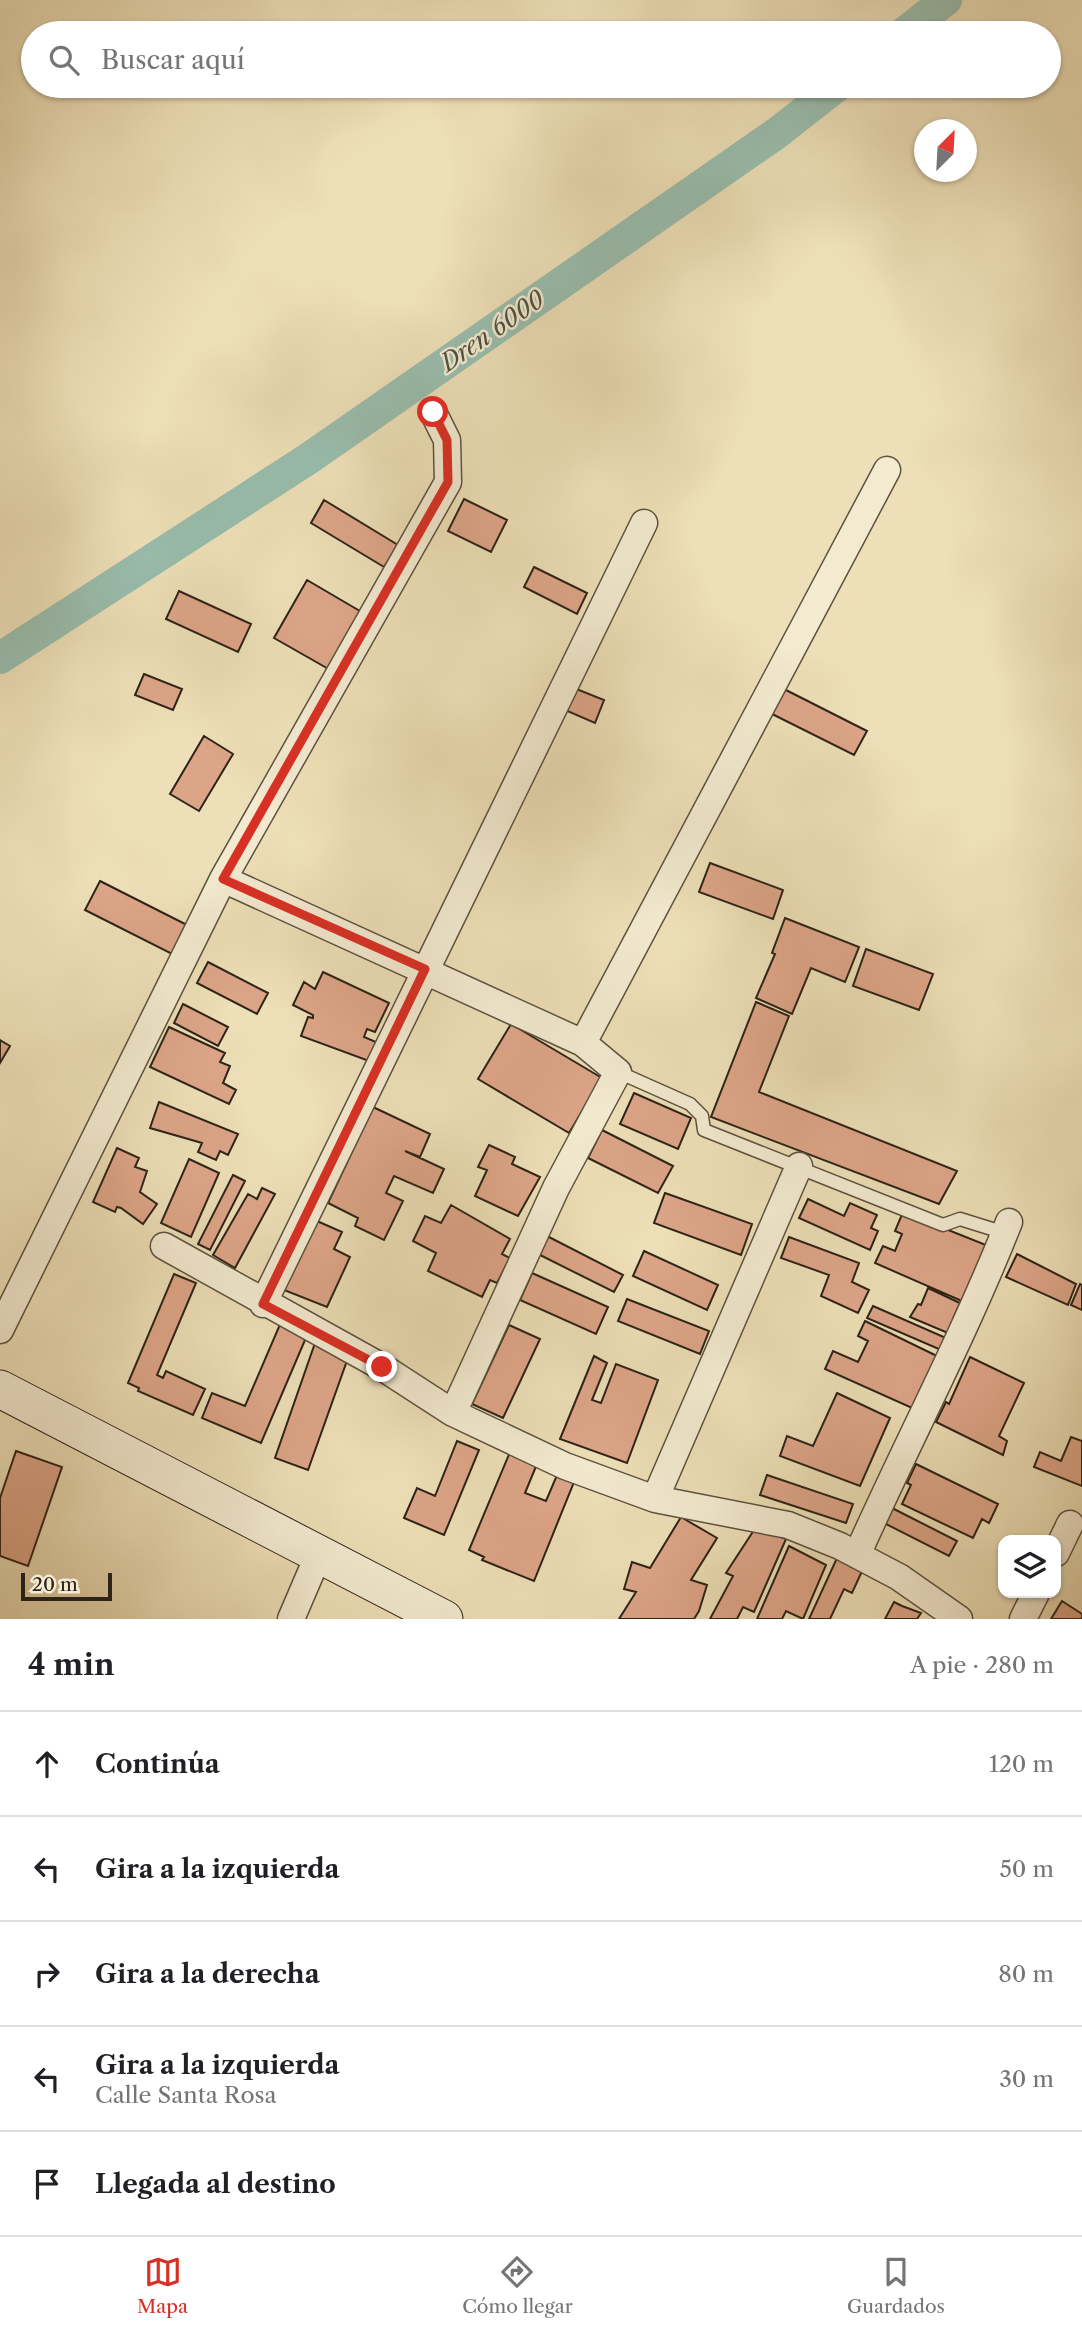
<!DOCTYPE html>
<html lang="es">
<meta charset="utf-8">
<style>
:root{--surface:#fff;--page:#f6f6f6;--text:#202124;--muted:#757577;--line:#e0e0e0;--accent:#d93025}
body{margin:0;font-family:"Libre Caslon Text",serif;background:var(--page);color:var(--text)}
.controls{position:absolute;right:21px;bottom:21px;display:grid;overflow:hidden;border-radius:14px;box-shadow:0 2px 5px #0004}
.controls button{width:63px;height:63px;display:grid;place-items:center;padding:0;border:0;border-bottom:2px solid var(--line);background:var(--surface);color:var(--text);font:35px sans-serif}
.compass{position:absolute;left:914px;top:119px;width:63px;height:63px;border-radius:50%;background:var(--surface);box-shadow:0 2px 5px #0004;rotate:24deg}
.scale{position:absolute;left:21px;bottom:18px;width:91px;box-sizing:border-box;padding-left:7px;border:4px solid #2d2317;border-top:0;font-size:19px;line-height:24px;white-space:nowrap;color:#2d2317;-webkit-text-stroke:5px #f3ead0;paint-order:stroke}
.stop{position:absolute;width:21px;height:21px;margin:-16px;border:5px solid #d93025;border-radius:50%;background:#fff}
.stop.end{background:#d93025;border-color:#fff;box-shadow:0 2px 7px #0008}
.list{margin:0;padding:0;list-style:none}
h2{display:flex;justify-content:space-between;align-items:center;height:91px;margin:0;padding:0 28px;font-size:30px}
h2 small{font-size:23px;font-weight:400;color:var(--muted)}
.list li{display:grid;grid-template-columns:46px 1fr auto;gap:21px;align-items:center;box-sizing:border-box;height:105px;padding:0 28px;border-top:2px solid var(--line)}
.list b{display:block;font-size:26px;white-space:nowrap}
.list p{margin:0;font-size:23px;white-space:nowrap;color:var(--muted)}
.list em{font-size:23px;font-style:normal;color:var(--muted)}
.icon{flex:none;width:38px;height:38px;fill:none;stroke:currentColor;stroke-width:2;stroke-linecap:round;stroke-linejoin:round}
.map{position:relative;flex:none;width:1082px;height:1619px;overflow:hidden}
.search{position:absolute;background:var(--surface);box-shadow:0 2px 5px #0004;left:21px;right:21px;top:21px;height:77px;display:flex;align-items:center;gap:18px;box-sizing:border-box;padding:0 24px;border-radius:38px;color:var(--muted);font-size:26px}
.sheet{height:616px;background:var(--surface)}
nav{display:flex;justify-content:space-around;align-items:center;box-sizing:border-box;height:98px;border-top:2px solid var(--line);background:var(--surface);font-size:19px;color:var(--muted)}
nav a{display:grid;justify-items:center;gap:4px}
nav .on{color:var(--accent)}
.map>svg:first-child{display:block}
.lines{fill:none;stroke-linecap:round;stroke-linejoin:round}
.canal{stroke:#99bdad;stroke-width:32}
.building{fill:#dda588;stroke:#2d2317;stroke-width:2}
.service-casing{stroke:#5d523f;stroke-width:15}
.minor-casing{stroke:#5d523f;stroke-width:29}
.secondary-casing{stroke:#2d2317;stroke-width:39}
.service{stroke:#f3ead0;stroke-width:12}
.minor{stroke:#f3ead0;stroke-width:26}
.secondary{stroke:#f3ead0;stroke-width:37}
.route{stroke:#d93025;stroke-width:9}
.labels{text-anchor:middle;dominant-baseline:central;stroke-width:5;stroke-linejoin:round;paint-order:stroke}
.water-label{font-size:24px;font-style:italic;fill:#4d5144;stroke:#f3ead0}
</style>
<div class="map">
<svg width="1082" height="1619" viewBox="0 0 1082 1619">
<rect width="100%" height="100%" fill="#eddfb7"/>
<filter id="stains"><feTurbulence type="fractalNoise" baseFrequency=".00286" numOctaves="4"/><feColorMatrix values="0 0 0 0 .2 0 0 0 0 .09 0 0 0 0 .02 0 0 0 .5 -.17"/></filter>
<radialGradient id="worn" r=".72"><stop offset=".6" stop-color="#630" stop-opacity="0"/><stop offset="1" stop-color="#630" stop-opacity=".3"/></radialGradient>
<g class="lines">
<!-- canal -->
<path class="canal" d="M904 33 946 0
M0 658 308 459 777 133 837 86"/>
</g>
<!-- building -->
<path class="building" d="M464 499 507 520 491 552 448 531Z
M324 500 398 545 384 567 311 523Z
M534 567 587 593 577 614 524 587Z
M307 580 365 614 332 671 274 638Z
M179 591 251 624 238 652 166 619Z
M144 674 182 689 173 710 135 695Z
M780 687 867 731 854 755 768 712Z
M574 688 604 700 595 723 565 710Z
M204 736 233 754 199 811 170 794Z
M710 863 783 890 773 919 699 892Z
M100 881 191 927 176 956 85 910Z
M785 918 859 947 845 982 811 968 792 1014 756 998 775 954 772 953Z
M866 949 933 974 919 1010 853 986Z
M208 962 268 993 257 1014 197 983Z
M323 972 389 1003 375 1032 367 1029 364 1037 376 1042 369 1061 301 1036 308 1017 313 1018V1015L293 1005 304 982 315 989Z
M756 1002 789 1016 759 1092 957 1171 939 1204 711 1117Z
M183 1004 228 1027 218 1046 174 1023Z
M511 1024 602 1078 569 1133 478 1079Z
M169 1027 225 1053 220 1062 230 1066 223 1083 236 1090 229 1104 150 1067Z
M0 1040 10 1046 0 1063Z
M634 1093 691 1118 678 1149 620 1124Z
M159 1102 238 1134 228 1155 220 1151 216 1160 198 1152 202 1143 150 1128Z
M373 1107 430 1134 420 1157 405 1151 444 1169 433 1193 394 1176 386 1193 403 1201 384 1240 355 1226 358 1218 328 1203Z
M602 1130 673 1166 658 1193 588 1158Z
M489 1145 515 1157 512 1164 540 1177 518 1216 475 1196 487 1170 478 1167Z
M117 1148 139 1158 135 1167 147 1171 140 1192 157 1204 143 1224 121 1208 117 1207 115 1212 93 1202Z
M189 1159 219 1173 191 1237 161 1223Z
M233 1175 245 1181 210 1250 198 1244Z
M262 1188 275 1194 235 1268 213 1255 248 1194 257 1199Z
M665 1193 752 1224 741 1255 654 1223Z
M808 1199 844 1216 850 1203 877 1215 871 1228 878 1231 870 1250 799 1218Z
M451 1205 510 1239 502 1254 510 1258 497 1283 490 1280 482 1297 428 1271 436 1253 413 1241 425 1216 441 1223Z
M903 1212 986 1245 964 1302 875 1263 883 1246 895 1251 902 1234 895 1231Z
M317 1221 342 1232 334 1249 350 1257 327 1307 284 1290Z
M547 1236 623 1275 614 1292 538 1254Z
M789 1237 859 1263 852 1282 869 1290 858 1313 821 1296 829 1275 781 1258Z
M644 1251 718 1285 707 1310 633 1276Z
M1017 1254 1076 1284 1068 1305 1006 1277Z
M532 1273 608 1307 596 1334 520 1300Z
M174 1274 196 1283 157 1375 163 1378 166 1371 205 1389 193 1415 138 1391 139 1388 128 1383Z
M1080 1284 1082 1285V1310L1071 1305Z
M928 1288 960 1303 953 1319 960 1322 955 1336 910 1317 918 1304 921 1305Z
M627 1299 709 1331 700 1354 618 1321Z
M873 1306 946 1338 941 1350 867 1318Z
M865 1321 937 1356 912 1408 825 1369 833 1351 858 1362 868 1341 858 1336Z
M281 1322 308 1333 261 1443 202 1418 212 1393 245 1406Z
M509 1325 540 1339 503 1418 472 1404Z
M315 1343 349 1355 308 1470 275 1458Z
M594 1356 607 1363 592 1400 601 1403 616 1364 658 1380 627 1463 560 1439Z
M970 1357 1024 1383 999 1436 1007 1441 1003 1455 936 1422 946 1402 949 1404Z
M837 1393 890 1418 860 1486 780 1456 787 1436 813 1446Z
M1071 1437 1082 1441V1486L1034 1467 1040 1452 1061 1461Z
M457 1441 479 1450 444 1535 404 1518 417 1488 435 1496Z
M16 1451 62 1467 28 1566 0 1556V1498Z
M510 1452 537 1464 525 1493 546 1501 557 1475 574 1482 534 1581 482 1560 484 1557 469 1550Z
M916 1464 998 1504 989 1523 982 1519 973 1538 902 1504 911 1485 907 1483Z
M767 1475 853 1504 846 1523 760 1495Z
M892 1508 957 1541 949 1556 884 1523Z
M681 1517 717 1538 691 1580 707 1585 699 1611 694 1619H619L636 1592 624 1589 632 1562 650 1568Z
M756 1527 786 1539 754 1612 743 1607 737 1619H710L733 1576 726 1573Z
M789 1546 826 1565 803 1619 786 1611 782 1619H757Z
M837 1558 863 1569 852 1593 844 1589 830 1619H809Z
M1062 1601 1082 1614V1619H1051Z
M894 1602 902 1606 921 1613 917 1619H885Z"/>
<g class="lines">
<defs>
<path id="service" d="M618 1072 690 1104 702 1116 704 1130 943 1225 960 1219 1005 1233"/>
<path id="minor" d="M223 879 583 1043 618 1072 556 1188 453 1413
M583 1043 887 470
M164 1246 382 1367 453 1413 565 1466 655 1499 788 1525 840 1546 899 1577 959 1619
M263 1304 644 523
M0 1330 223 879 448 482 447 440 433 412
M655 1499 799 1166
M1056 1553 1070 1524
M857 1555C907 1443 964 1336 1009 1222
M291 1619 318 1556
M1023 1619 1036 1593"/>
<path id="secondary" d="M0 1389 444 1619"/>
</defs>
<!-- service casing -->
<use href="#service" class="service-casing"/>
<!-- minor casing -->
<use href="#minor" class="minor-casing"/>
<!-- secondary casing -->
<use href="#secondary" class="secondary-casing"/>
<!-- service -->
<use href="#service" class="service"/>
<!-- minor -->
<use href="#minor" class="minor"/>
<!-- secondary -->
<use href="#secondary" class="secondary"/>
</g>
<g class="lines">
<!-- route -->
<path class="route" d="M382 1367 263 1304 425 969 223 879 448 482 447 440 433 412"/>
</g>
<g class="labels">
<!-- water labels -->
<g class="water-label">
<text transform="translate(492 331) rotate(-35)">Dren 6000</text>
</g>
</g>
<rect width="100%" height="100%" filter="url(#stains)"/>
<rect width="100%" height="100%" fill="url(#worn)"/>
</svg>
<div class="controls">
<button><svg class="icon" aria-label="layers" viewBox="0 0 24 24"><path d="M12 4l9 5-9 5-9-5zM3 14l9 5 9-5"/></svg></button>
</div>
<svg class="compass" viewBox="-18 -18 36 36"><path d="M0-13l5 13h-10z" fill="#e53935"/><path d="M0 13l5-13h-10z" fill="#757577"/></svg>
<div class="scale">20 m</div>
<div class="stop" style="left:433px;top:412px"></div>
<div class="stop end" style="left:382px;top:1367px"></div>
<div class="search"><svg class="icon" aria-label="search" viewBox="0 0 24 24"><circle cx="10" cy="10" r="6"/><path d="M15 15l6 6"/></svg>Buscar aquí</div>
</div>
<section class="sheet">
<h2>4 min<small>A pie · 280 m</small></h2>
<ul class="list">
<li><svg class="icon" aria-label="ahead" viewBox="0 0 24 24"><path d="M12 20V5M6 11l6-6 6 6"/></svg><div><b>Continúa</b></div><em>120 m</em></li>
<li><svg class="icon" aria-label="left" viewBox="0 0 24 24"><path d="M17 20v-9H6M10 6l-5 5 5 5"/></svg><div><b>Gira a la izquierda</b></div><em>50 m</em></li>
<li><svg class="icon" aria-label="right" viewBox="0 0 24 24"><path d="M7 20v-9h11M14 6l5 5-5 5"/></svg><div><b>Gira a la derecha</b></div><em>80 m</em></li>
<li><svg class="icon" aria-label="left" viewBox="0 0 24 24"><path d="M17 20v-9H6M10 6l-5 5 5 5"/></svg><div><b>Gira a la izquierda</b><p>Calle Santa Rosa</p></div><em>30 m</em></li>
<li><svg class="icon" aria-label="arrive" viewBox="0 0 24 24"><path d="M6 21V4h12l-3 4 3 4H6"/></svg><div><b>Llegada al destino</b></div></li>
</ul>
</section>
<nav>
<a class="on"><svg class="icon" aria-label="map" viewBox="0 0 24 24"><path d="M3 6l6-2 6 2 6-2v14l-6 2-6-2-6 2zM9 4v14M15 6v14"/></svg>Mapa</a>
<a><svg class="icon" aria-label="directions" viewBox="0 0 24 24"><path d="M12 3l9 9-9 9-9-9zM9 14v-3h6M13 9l2 2-2 2"/></svg>Cómo llegar</a>
<a><svg class="icon" aria-label="saved" viewBox="0 0 24 24"><path d="M7 4h10v16l-5-4-5 4z"/></svg>Guardados</a>
</nav>
